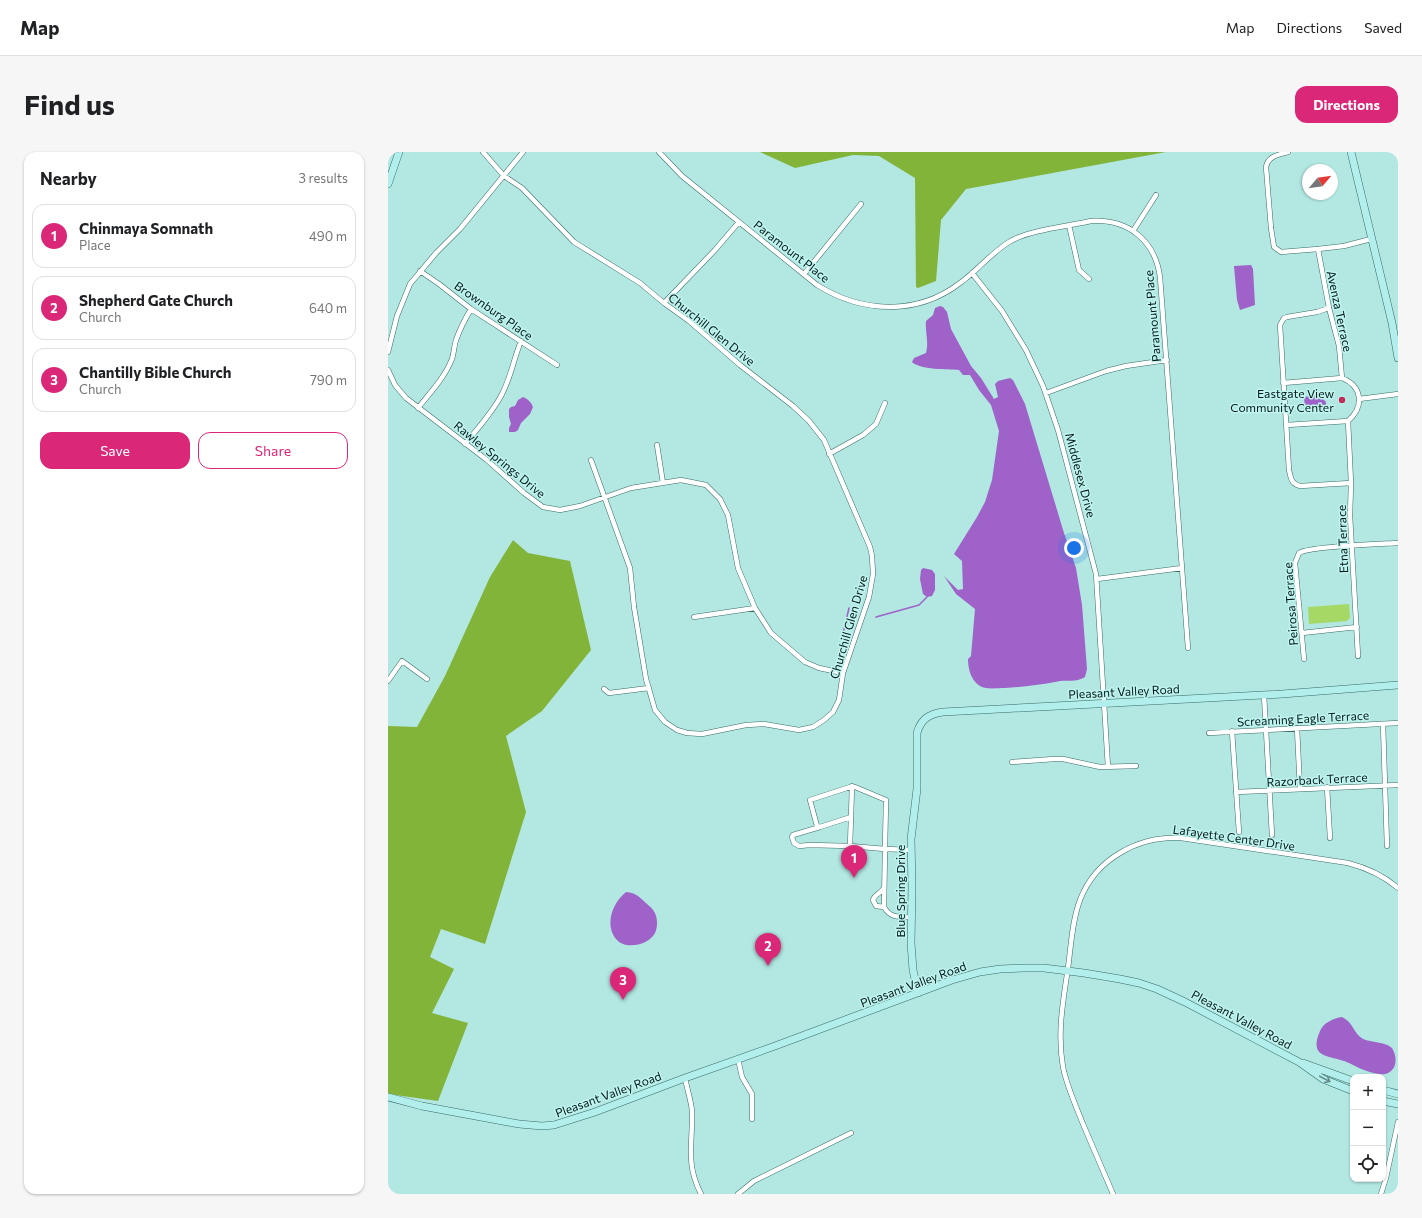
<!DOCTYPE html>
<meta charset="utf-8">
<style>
:root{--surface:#fff;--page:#f6f6f6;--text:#202124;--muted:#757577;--line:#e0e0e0;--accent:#db2777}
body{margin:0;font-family:Commissioner,sans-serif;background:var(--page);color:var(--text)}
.controls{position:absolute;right:12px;bottom:12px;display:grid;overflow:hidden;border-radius:8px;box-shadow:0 1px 3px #0004}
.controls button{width:36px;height:36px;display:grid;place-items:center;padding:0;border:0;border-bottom:1px solid var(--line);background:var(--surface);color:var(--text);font:20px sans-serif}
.compass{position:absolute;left:914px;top:12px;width:36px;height:36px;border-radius:50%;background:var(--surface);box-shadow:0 1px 3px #0004;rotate:61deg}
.you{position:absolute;left:686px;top:396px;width:14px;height:14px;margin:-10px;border:3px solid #fff;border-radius:50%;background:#1a73e8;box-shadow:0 0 0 6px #1a73e833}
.badge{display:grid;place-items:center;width:26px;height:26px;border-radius:50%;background:var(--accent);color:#fff;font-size:13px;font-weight:700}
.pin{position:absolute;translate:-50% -33px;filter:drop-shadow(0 1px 2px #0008)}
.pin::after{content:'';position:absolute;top:21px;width:14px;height:12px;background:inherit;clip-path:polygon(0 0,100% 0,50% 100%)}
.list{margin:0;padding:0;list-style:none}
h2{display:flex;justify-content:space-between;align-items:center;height:52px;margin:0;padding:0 16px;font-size:17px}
h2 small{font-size:13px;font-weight:400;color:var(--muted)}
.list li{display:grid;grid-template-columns:26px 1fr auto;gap:12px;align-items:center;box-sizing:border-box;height:64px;margin:0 8px 8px;padding:0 8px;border:1px solid var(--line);border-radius:12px}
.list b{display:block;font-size:15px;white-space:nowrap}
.list p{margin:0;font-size:13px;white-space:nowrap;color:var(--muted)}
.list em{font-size:13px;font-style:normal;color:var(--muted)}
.actions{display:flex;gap:8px;padding:12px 16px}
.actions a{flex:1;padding:9px 0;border:1px solid var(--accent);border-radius:12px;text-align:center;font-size:14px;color:var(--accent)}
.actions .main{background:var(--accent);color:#fff}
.icon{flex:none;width:22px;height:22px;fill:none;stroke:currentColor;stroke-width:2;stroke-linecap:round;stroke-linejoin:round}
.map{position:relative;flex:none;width:1010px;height:1042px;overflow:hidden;border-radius:12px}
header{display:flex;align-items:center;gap:24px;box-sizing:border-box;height:56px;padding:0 20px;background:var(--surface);border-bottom:1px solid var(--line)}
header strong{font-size:19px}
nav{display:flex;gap:22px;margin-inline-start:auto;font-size:14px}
.intro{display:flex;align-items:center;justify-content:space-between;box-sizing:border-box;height:96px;padding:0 24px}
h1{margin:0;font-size:28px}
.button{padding:10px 18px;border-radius:12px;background:var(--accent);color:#fff;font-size:14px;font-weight:700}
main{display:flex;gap:24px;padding:0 24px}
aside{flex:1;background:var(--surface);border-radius:12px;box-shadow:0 1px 3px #0004}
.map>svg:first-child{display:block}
.green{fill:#a5d865}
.forest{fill:#82b439}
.water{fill:#9e62c9}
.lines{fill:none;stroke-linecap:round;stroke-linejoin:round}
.stream{stroke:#9e62c9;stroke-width:1.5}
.street-casing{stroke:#396b67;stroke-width:5.5}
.secondary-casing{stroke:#396b67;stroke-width:8}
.street{stroke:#fff;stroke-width:4.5}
.secondary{stroke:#b2eeec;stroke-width:7}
.oneway{stroke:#648e8c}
.poi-dot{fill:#bf2f58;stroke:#bff4ef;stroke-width:1.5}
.labels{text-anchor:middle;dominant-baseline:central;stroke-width:3;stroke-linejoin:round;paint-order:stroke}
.street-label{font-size:12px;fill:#041917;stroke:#bff4ef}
.poi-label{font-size:12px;fill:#041917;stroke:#bff4ef;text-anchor:end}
</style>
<header>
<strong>Map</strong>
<nav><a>Map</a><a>Directions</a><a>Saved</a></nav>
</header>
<div class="intro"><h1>Find us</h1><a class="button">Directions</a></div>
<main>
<aside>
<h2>Nearby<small>3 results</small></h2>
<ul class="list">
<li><span class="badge">1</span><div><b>Chinmaya Somnath</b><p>Place</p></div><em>490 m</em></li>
<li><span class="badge">2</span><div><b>Shepherd Gate Church</b><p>Church</p></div><em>640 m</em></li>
<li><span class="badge">3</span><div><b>Chantilly Bible Church</b><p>Church</p></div><em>790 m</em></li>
</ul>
<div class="actions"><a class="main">Save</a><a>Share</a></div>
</aside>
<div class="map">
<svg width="1010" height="1042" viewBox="0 0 1010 1042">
<rect width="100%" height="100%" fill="#b2e7e2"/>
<!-- green -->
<path class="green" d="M961 452 962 466 959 469 921 472 920 455Z"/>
<!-- forest -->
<path class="forest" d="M372 0H778L578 37 553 68 548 129 530 136 528 135 527 26 491 4 465 3 407 16Z
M125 388 140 401 182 409 203 498 154 559 118 584 138 660 97 792 53 777 42 805 66 817 44 861 80 871 50 949 0 942V574L29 575 57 524 102 425Z"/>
<!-- water -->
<path class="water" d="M863 113 865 117 867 153 852 158 849 148 846 114Z
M552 154 555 155 559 160 563 177 583 214 593 226 606 247 610 245 607 232 610 229 622 226 625 228 637 252 676 381 688 416 694 453 699 517 697 525C688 531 677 527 667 530 650 533 634 535 617 536 611 536 604 537 598 536 585 534 580 519 580 507L583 504 587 457 568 442 556 424 570 438 575 437 574 409 566 402 589 365 597 350 604 328 611 279 603 253 591 238 582 223H575L571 218C560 217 532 218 524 210L526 206 538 201C541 190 537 180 538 169L545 163 547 156Z
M931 243 938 250V255L917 257 916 245Z
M135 245C140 247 143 250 145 255L142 262 133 271 130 278 127 280H121V276L123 272 121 265V257L123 255 127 254 130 248Z
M535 416 544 418 547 422V438L544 444 539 445 535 442 532 427 533 418Z
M238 740C249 741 251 745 259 752 261 754 264 756 265 758 270 764 270 775 267 781 261 793 238 798 229 788 216 774 224 751 238 740Z
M954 865C965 870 966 882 975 887 984 891 996 889 1004 896 1010 906 1009 919 997 922 990 923 982 920 976 918 969 916 963 911 956 909 938 903 921 905 932 879 935 871 946 866 954 865Z"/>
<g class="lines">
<!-- stream -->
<path class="stream" d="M488 465 531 453 539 445
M454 486 461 456"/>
<defs>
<path id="street" d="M95 0 116 24 134 36 186 90 252 131 276 151 301 169 352 213 405 254 421 269 436 288 482 395 484 404 485 422 481 445 455 521 451 548 445 560 436 568 425 575 411 578 376 572 358 573 314 582 299 581 289 578 277 570 267 558 263 544 258 527 246 455 242 416 203 308
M271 0 294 24 429 133C474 161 529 164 572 131 589 119 603 101 621 90 640 78 681 74 703 69 740 67 767 88 772 125L800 496
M900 0C890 3 880 4 878 15L883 76 886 95 893 100 930 97 956 94 983 87
M681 73 691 118 701 127
M745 79 768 43
M930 97 941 156 951 194 954 226
M32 119 51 132 83 157 169 213
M584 121 614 159 638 198 655 234 670 278 708 422 720 615
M416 122 473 52
M276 151 327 98 351 70
M941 156 929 160 899 165 896 166 892 173 901 318C903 326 903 332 912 334L963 331
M0 200 9 164 22 132 48 101 72 77 135 0
M0 218 7 233 18 246 99 308 136 341 155 355 172 358 192 354 243 336 293 328 318 333 332 347 340 363 350 416 367 456 383 481 417 510 431 516 455 521
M895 231 954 226C974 234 977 254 960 269L899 273
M658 241 718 219 738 214 779 208
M971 247 1010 242
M30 256C42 241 57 225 64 207 66 201 66 194 68 188 72 177 77 167 83 157
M960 269 963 331 962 364 970 504
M77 292C90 276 105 260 114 242 123 225 126 206 133 189
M269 293 275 331
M441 302 475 283 488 272 497 251
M709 427 794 416
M306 465 367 456
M914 481 969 475
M916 507 907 411 911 401C922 394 993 392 1010 391
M0 529 14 509 39 527
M216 537 221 541 261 536
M876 543 884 683
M995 572 999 694
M909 576 912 637
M844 579 851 680
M821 581 1010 571
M624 610 666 607H675L712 615 748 614
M464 634 463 665 432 675 429 674 422 648 462 635H467L498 648 497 697 523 698
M939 635 942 686
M848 640 1010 633
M463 665 462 694 497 697 496 755C502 766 511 765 523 765
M432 675 405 683 404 685 406 691 411 694 422 693 462 694
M496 755 488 754 485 748C486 743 493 741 496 736
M350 907 354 925 364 942V967
M297 926C299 937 303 948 304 959 305 991 297 1011 313 1042
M350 1042 366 1029 463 981
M725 1042C715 1019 705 995 695 972 688 954 679 935 675 915 669 882 675 849 680 816 683 794 684 769 692 748 708 706 751 684 793 686L960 711C979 716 995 723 1010 736
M993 1042 998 1026 1010 970"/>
<path id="secondary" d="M963 0 1004 171 1010 206
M0 32 11 0
M530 841 525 818 523 791 524 736 523 687 529 637V581C533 567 541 562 555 560L894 542 1010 533
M915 911 965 929
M995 938 1010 942
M0 945 34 954 131 972 154 974 166 973 207 960 297 926 387 894 564 828 592 820 612 817 637 816H656L696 821 732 827 751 831 769 837 797 850 911 910 935 927 965 939
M995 949 1010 952"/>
</defs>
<!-- street casing -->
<use href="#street" class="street-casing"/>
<!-- secondary casing -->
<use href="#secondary" class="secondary-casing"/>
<!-- street -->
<use href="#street" class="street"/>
<!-- secondary -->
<use href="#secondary" class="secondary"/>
</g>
<!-- one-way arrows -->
<defs><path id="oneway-shaft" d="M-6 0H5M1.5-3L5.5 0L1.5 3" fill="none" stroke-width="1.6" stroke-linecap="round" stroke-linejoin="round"/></defs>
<use class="oneway" href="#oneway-shaft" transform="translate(937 927) rotate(28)"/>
<!-- markers -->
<circle class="poi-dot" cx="954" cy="248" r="4"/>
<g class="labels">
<!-- street labels -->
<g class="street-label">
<text transform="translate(404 99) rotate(38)">Paramount Place</text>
<text transform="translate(106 158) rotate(35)">Brownburg Place</text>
<text transform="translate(952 159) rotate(78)">Avenza Terrace</text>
<text transform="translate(764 164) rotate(-95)">Paramount Place</text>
<text transform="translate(324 177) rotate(39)">Churchill Glen Drive</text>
<text transform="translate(112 307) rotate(39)">Rawley Springs Drive</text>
<text transform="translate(693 323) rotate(75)">Middlesex Drive</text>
<text transform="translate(954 387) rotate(-92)">Etna Terrace</text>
<text transform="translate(902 452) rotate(-94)">Peirosa Terrace</text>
<text transform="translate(460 475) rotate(-74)">Churchill Glen Drive</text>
<text transform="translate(736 539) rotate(-3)">Pleasant Valley Road</text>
<text transform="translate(915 566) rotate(-3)">Screaming Eagle Terrace</text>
<text transform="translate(929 627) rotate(-3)">Razorback Terrace</text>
<text transform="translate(846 685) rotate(8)">Lafayette Center Drive</text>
<text transform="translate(512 739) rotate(-90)">Blue Spring Drive</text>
<text transform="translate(525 832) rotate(-20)">Pleasant Valley Road</text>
<text transform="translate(854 867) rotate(28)">Pleasant Valley Road</text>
<text transform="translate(220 942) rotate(-20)">Pleasant Valley Road</text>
</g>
<!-- poi labels -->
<g class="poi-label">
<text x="946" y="241">Eastgate View<tspan x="946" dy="14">Community Center</tspan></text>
</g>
</g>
</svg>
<div class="controls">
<button>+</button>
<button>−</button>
<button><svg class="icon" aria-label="locate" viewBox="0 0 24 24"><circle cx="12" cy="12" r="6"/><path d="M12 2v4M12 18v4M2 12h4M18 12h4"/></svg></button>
</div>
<svg class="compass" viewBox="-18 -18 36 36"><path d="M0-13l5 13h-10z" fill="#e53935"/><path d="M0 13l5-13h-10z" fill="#757577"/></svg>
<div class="you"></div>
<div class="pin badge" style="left:466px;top:726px">1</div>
<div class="pin badge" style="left:380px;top:814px">2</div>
<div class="pin badge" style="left:235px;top:848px">3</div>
</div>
</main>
